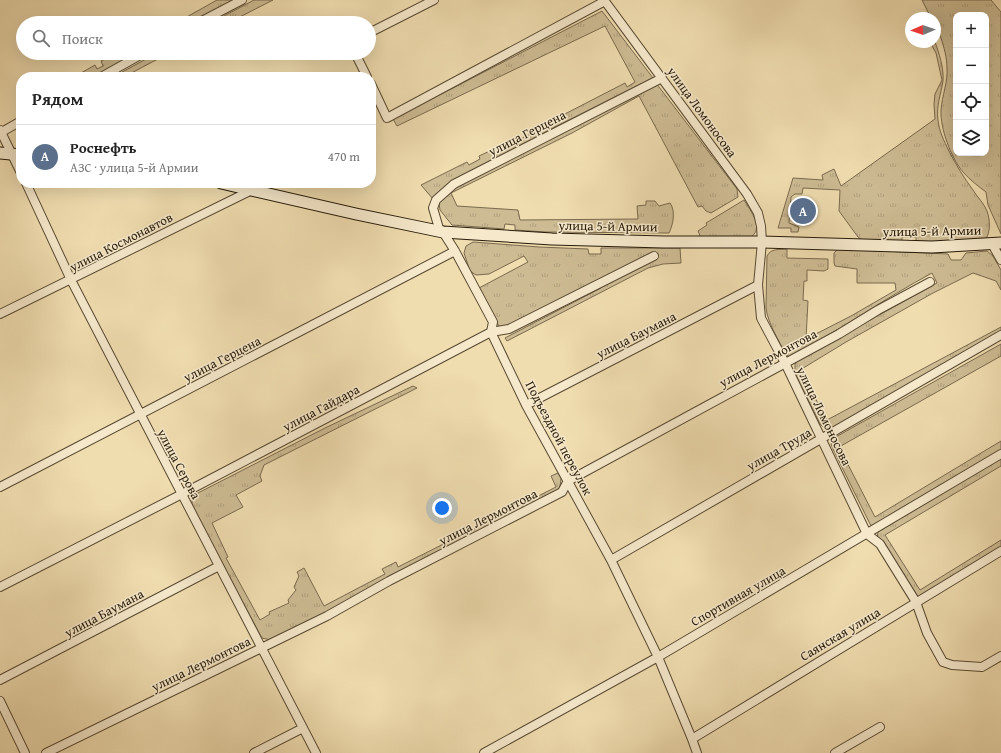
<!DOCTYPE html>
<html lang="ru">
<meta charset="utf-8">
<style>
:root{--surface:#fff;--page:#f2f2f2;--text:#222;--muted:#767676;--line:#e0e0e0;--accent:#8f2418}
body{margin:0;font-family:"Gentium Book Plus",serif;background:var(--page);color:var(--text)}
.controls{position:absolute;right:12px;top:12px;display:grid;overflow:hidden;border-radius:8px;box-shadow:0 4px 16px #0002}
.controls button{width:36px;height:36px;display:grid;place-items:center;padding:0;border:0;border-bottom:1px solid var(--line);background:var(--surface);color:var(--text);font:20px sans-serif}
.compass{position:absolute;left:905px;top:12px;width:36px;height:36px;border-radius:50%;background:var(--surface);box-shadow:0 4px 16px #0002;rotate:268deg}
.you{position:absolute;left:442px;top:508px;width:14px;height:14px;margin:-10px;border:3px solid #fff;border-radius:50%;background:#1a73e8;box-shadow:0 0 0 6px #1a73e833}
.badge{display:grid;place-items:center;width:26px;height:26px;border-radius:50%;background:var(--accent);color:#fff;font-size:13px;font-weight:700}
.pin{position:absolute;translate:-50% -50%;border:2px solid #fff;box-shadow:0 1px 4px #0006}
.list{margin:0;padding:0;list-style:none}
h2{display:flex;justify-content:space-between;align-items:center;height:52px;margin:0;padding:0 16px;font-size:17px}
h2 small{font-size:13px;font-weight:400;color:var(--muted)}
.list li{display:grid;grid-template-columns:26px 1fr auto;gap:12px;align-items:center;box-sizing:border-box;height:64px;padding:0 16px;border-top:1px solid var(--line)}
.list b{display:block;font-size:15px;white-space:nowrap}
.list p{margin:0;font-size:13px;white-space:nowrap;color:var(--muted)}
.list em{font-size:13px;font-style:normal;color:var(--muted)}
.icon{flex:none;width:22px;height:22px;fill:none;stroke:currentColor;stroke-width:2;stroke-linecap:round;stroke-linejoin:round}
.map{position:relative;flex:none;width:1001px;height:753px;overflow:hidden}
.search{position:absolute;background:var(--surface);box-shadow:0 4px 16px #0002;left:16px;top:16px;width:360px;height:44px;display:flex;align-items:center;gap:10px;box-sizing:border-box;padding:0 14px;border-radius:22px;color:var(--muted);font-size:15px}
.panel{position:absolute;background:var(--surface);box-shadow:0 4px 16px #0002;left:16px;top:72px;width:360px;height:116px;border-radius:16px}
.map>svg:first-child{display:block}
.grass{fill:url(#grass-tufts);stroke:#7a6a4e;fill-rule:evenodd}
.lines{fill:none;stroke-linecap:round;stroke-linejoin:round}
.street-casing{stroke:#584a32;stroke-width:10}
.secondary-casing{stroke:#261a08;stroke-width:13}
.street{stroke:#f5e8cb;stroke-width:8}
.secondary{stroke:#f5e8cb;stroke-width:11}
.labels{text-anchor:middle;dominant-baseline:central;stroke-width:3;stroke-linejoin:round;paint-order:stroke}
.street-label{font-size:13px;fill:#261a08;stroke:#f5e8cb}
</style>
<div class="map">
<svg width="1001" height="753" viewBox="0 0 1001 753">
<defs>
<pattern id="grass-tufts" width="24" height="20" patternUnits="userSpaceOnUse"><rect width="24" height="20" fill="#cdbb93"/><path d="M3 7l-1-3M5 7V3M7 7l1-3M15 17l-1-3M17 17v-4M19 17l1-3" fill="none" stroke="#b0a07d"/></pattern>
</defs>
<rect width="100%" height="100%" fill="#efdcaf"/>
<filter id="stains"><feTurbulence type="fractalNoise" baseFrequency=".005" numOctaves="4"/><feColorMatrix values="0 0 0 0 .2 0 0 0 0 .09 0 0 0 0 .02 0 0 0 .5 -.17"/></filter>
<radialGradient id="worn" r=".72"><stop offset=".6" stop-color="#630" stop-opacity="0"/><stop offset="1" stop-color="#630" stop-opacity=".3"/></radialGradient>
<!-- grass -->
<path class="grass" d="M217 0H237L194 23H176Z
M254 0H273L228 23H211Z
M922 0H991L1001 12V234L988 205 986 192C978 186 970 180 963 172 951 158 940 128 941 110 942 96 948 82 947 68 947 58 944 47 941 38 937 30 935 27 935 18H931ZM956 15H986V153H956Z
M602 11 653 78 555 127 495 159 433 199 421 185 467 162 469 165 480 159 479 156 520 137 521 139 530 134V132L625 83 627 87 635 82 605 26 397 126 393 119Z
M930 42H935C939 53 944 68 943 81 941 94 936 106 938 120 939 131 944 141 949 151 956 165 964 178 973 190 977 197 984 203 987 211 990 219 991 233 985 240L916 244V237H902V242L862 240 858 237 839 211 840 190 803 188 802 194H795L791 197 789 223 799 227 798 232H791V228H778L793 178 823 180 822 175 834 169 841 186 935 119 934 104 935 94 942 80 936 53Z
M118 53H140L97 77H74L95 65 97 69 103 66 101 61Z
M157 53H169L124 77H113Z
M656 83 737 189 738 197 711 213 706 211 702 206 698 207 639 96 572 133 451 193 457 206 518 210 520 220 638 219 637 206 646 205V201H655L659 206 670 203C676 211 673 225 669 233L546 232 515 230V225L505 224 504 229 452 225 440 210 439 203 450 189Z
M744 200C750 210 766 230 749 238H701L698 231 707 225 706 223Z
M473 242 539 247 588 249 589 254H601V248H680L681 263 663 264 648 268 507 341 505 338 601 288 597 281 501 330 479 288 528 262 524 256 489 274 476 275 470 271 464 253 466 246Z
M787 249V258L828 259V269L824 271 807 270V281H804L803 300 808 301 806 339 851 316 896 290 895 283H857V269L835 266 834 263V253L838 249 948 254 951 260H961L966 253 987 251 993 256 1001 270V290L996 281 973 273 933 293 846 342 800 370 827 420 1001 327V337L831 431 826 430 820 424 795 373V364L798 360 937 283 932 273C884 299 839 330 791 357L786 355C779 340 768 324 766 308L767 256C771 248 779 250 787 249Z
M1001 344V356L839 447 875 517 1001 441V451L872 528 833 449 831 444 834 438Z
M413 386 417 388 264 465 260 476 262 481 236 495 243 507 212 523 228 557 226 558 260 620 270 614 269 612 289 603 288 600 296 590 294 587 299 576 297 572 304 568 324 606 385 574 382 569 396 562 398 567 556 487 551 476 558 473 561 478 560 488 556 493 382 581 295 630 271 640 262 638 223 566 192 504V499L196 494 325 428Z
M1001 458V466L885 535 920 590 1001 540V550L919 600 877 538 878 532Z"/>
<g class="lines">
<defs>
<path id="street" d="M604 0 747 194 758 213 761 226 762 242 758 285 761 318 785 363 867 534 880 544 916 602 927 633 943 662 952 665 982 667 1001 656
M198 23 242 0
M369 33 434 0
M355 53 367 77
M101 77 144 53
M371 84 387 118 605 1
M0 130 21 173
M0 133 21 121
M26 183 71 280 316 753
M440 232 433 208 436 200 454 184 662 78
M443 232 455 251 493 322 491 332 526 405 611 560 658 657 692 739 697 753
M992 244 1001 260
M0 314 252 190
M526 405 758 285
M0 487 455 251
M611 560 1001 335
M0 587 182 494 491 332 509 329 654 256
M0 680 219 566
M0 701 25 753
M692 739 1001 551
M46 753 327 616 389 581 562 492 568 481 839 334 878 310 930 282
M254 753 303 728
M484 753 658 657 1001 454
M835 753 880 727"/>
<path id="secondary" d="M0 153 21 155
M221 183 356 214 443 232 552 239 664 242H762L932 247 1001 243"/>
</defs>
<!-- street casing -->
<use href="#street" class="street-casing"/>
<!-- secondary casing -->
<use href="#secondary" class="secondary-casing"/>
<!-- street -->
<use href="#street" class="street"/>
<!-- secondary -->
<use href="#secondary" class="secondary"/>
</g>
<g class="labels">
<!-- street labels -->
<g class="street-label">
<text transform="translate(702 112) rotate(54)">улица Ломоносова</text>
<text transform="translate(527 133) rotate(-27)">улица Герцена</text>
<text transform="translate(608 226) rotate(1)">улица 5-й Армии</text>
<text transform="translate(932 231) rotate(-1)">улица 5-й Армии</text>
<text transform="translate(121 242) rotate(-27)">улица Космонавтов</text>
<text transform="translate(636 335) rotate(-27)">улица Баумана</text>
<text transform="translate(768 358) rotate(-28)">улица Лермонтова</text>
<text transform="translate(222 359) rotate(-27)">улица Герцена</text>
<text transform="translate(321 408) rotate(-28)">улица Гайдара</text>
<text transform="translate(824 416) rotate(64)">улица Ломоносова</text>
<text transform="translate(559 438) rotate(62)">Подъездной переулок</text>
<text transform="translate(779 449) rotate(-30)">улица Труда</text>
<text transform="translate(179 464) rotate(62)">улица Серова</text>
<text transform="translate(488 517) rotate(-27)">улица Лермонтова</text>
<text transform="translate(738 596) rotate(-30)">Спортивная улица</text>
<text transform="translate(104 613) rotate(-28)">улица Баумана</text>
<text transform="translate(840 634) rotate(-31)">Саянская улица</text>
<text transform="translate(201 664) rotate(-26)">улица Лермонтова</text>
</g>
</g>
<rect width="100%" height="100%" filter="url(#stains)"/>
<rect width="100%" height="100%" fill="url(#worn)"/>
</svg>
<div class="controls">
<button>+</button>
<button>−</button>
<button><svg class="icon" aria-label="locate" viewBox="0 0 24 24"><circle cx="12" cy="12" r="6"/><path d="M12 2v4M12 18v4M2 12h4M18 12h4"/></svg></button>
<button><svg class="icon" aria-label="layers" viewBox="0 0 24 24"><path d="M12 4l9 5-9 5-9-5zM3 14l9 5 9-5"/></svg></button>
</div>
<svg class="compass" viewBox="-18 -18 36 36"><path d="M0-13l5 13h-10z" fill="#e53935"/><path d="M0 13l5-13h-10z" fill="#767676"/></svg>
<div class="you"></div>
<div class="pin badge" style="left:803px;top:211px;background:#5c6f8a">A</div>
<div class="search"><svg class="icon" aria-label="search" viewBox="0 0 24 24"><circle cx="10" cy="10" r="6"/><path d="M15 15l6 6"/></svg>Поиск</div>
<section class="panel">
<h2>Рядом<small></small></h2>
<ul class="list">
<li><span class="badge" style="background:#5c6f8a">A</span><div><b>Роснефть</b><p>АЗС · улица 5-й Армии</p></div><em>470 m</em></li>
</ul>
</section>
</div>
